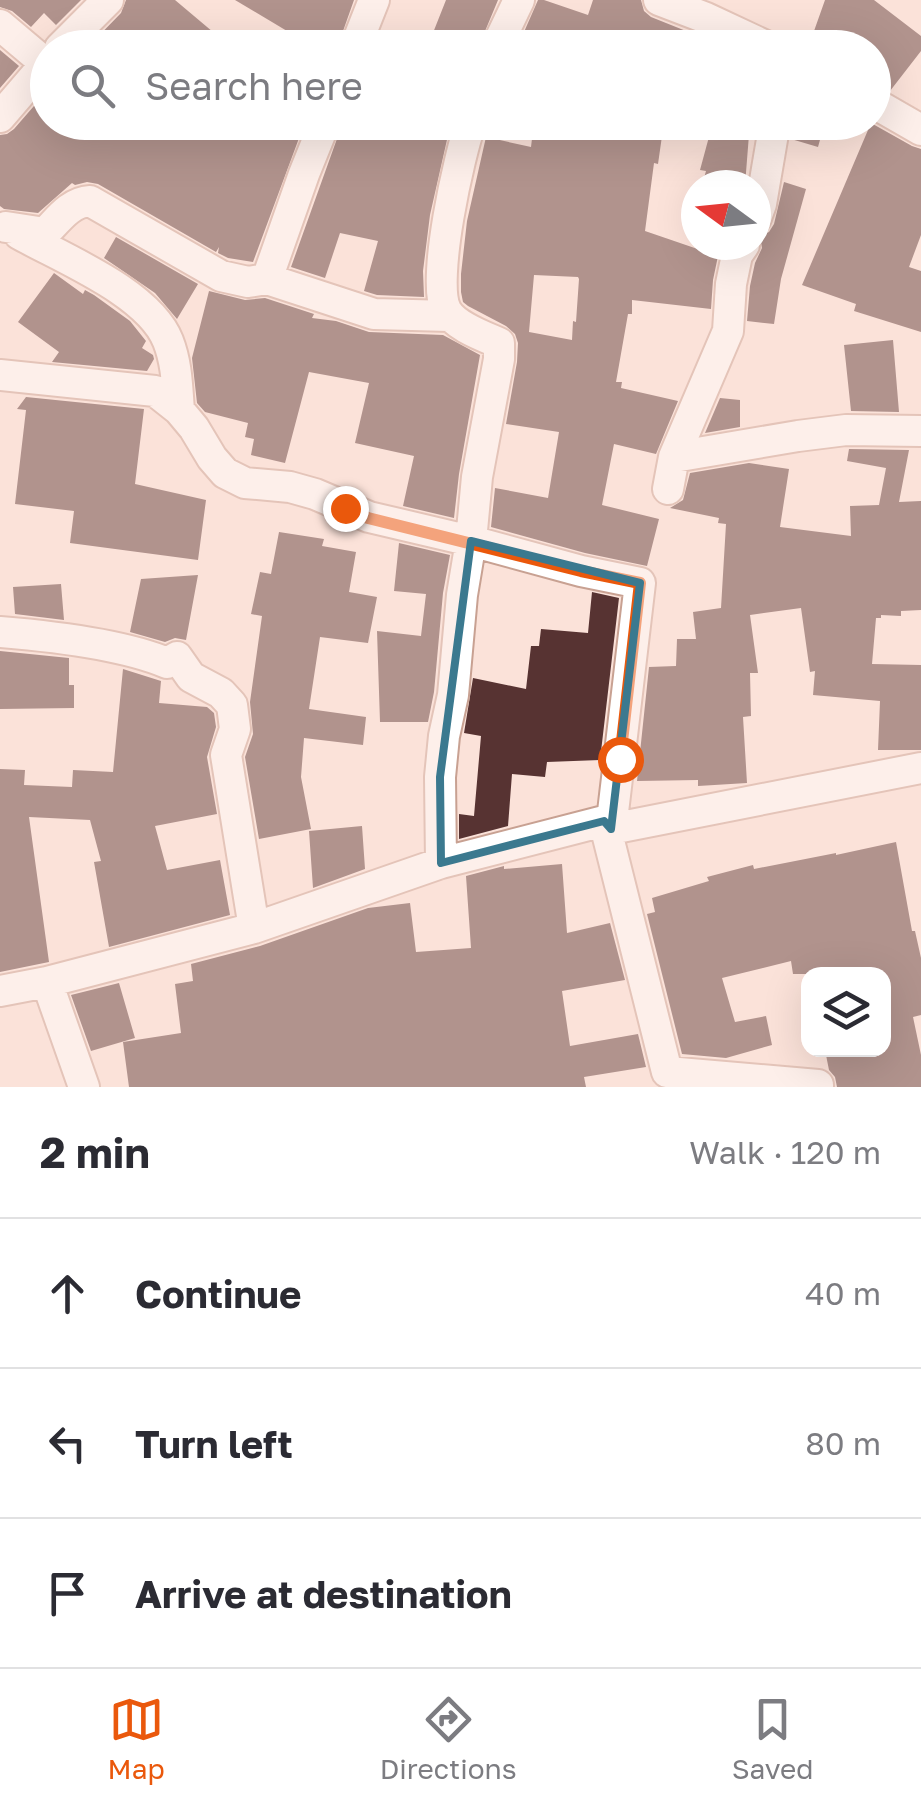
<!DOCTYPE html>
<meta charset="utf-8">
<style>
:root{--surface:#fff;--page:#f2f2f3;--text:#2b2b33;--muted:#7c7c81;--line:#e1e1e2;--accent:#ea580c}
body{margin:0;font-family:"Golos Text",sans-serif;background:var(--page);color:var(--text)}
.controls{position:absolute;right:30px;bottom:30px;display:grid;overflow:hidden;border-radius:20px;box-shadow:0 10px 40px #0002}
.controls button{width:90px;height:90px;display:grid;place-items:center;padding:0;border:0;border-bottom:2px solid var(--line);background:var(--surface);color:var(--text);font:50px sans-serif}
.compass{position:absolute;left:681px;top:170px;width:90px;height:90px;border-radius:50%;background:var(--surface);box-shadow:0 10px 40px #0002;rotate:285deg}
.stop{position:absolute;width:30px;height:30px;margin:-22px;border:8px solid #ea580c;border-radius:50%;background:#fff}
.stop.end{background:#ea580c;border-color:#fff;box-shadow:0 2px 10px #0008}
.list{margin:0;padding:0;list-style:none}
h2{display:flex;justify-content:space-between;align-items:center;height:130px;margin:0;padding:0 40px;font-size:42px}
h2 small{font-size:32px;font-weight:400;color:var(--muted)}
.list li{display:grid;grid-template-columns:65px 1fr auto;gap:30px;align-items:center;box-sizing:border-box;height:150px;padding:0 40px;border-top:2px solid var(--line)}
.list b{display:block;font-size:38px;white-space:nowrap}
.list em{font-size:32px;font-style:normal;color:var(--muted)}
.icon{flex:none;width:55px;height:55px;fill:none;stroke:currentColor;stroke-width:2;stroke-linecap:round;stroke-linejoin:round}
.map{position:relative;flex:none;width:921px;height:1087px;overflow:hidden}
.search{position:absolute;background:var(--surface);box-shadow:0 10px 40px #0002;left:30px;right:30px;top:30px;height:110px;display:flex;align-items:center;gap:25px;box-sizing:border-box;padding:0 35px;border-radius:55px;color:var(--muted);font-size:38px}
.sheet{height:580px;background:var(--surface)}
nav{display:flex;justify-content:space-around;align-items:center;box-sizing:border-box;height:140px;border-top:2px solid var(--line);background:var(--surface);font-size:28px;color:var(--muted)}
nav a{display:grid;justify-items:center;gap:5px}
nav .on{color:var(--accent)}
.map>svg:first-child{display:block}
.building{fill:#573332;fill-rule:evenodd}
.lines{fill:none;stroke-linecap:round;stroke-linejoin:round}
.minor-casing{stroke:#c8a192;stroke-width:34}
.minor{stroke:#fff;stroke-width:30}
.route{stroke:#ea580c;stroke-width:12}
.marked{fill:none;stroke:#3b798f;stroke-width:8;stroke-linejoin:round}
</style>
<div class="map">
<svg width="921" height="1087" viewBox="0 0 921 1087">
<rect width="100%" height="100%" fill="#fbe2d9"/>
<!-- building -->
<path class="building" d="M0 0H81L56 25 44 13 31 27 12 11 0 7Z
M126 0H175L232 48H87L121 13Z
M235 0H354L337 48H281L287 31Z
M446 0H498L478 48H427Z
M538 0H544L588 15 593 0H641L644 11 651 17 716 43 714 48H627L582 34 579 48H517Z
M825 0H874L921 36V51L890 91 874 84V48H808Z
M0 50 19 66 0 88Z
M47 91 48 122H305L253 262 228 258 218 253 219 247 216 252 98 184 87 182 75 185 72 183 38 213 4 209 0 206V135L7 134 14 129Z
M343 122H451L430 215 423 271 424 297 377 295 364 291 378 241 340 233 325 278 291 267Z
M534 122H664L658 164 654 163 645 231 718 256 713 280 711 309 632 300V314H628L616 382H622L621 388 678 401 656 454 614 444 602 505 659 519 647 566 585 553 491 527 495 488 548 498 559 432 506 424 517 362 518 343 515 334 506 326 468 306 463 302 461 292V274L467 221 486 137 531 147ZM534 275 578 277 579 279 576 322 573 321 572 340 529 332Z
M713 122H750L745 185H702L706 171 700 170Z
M793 122H825L818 147 791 139Z
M871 123 912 146 921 149V235L909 267 921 271V332L854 311 856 304 802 285Z
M784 182 806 189 781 279 774 324 747 321 750 286 755 263 762 248 760 236 769 232 774 224Z
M116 237 198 284 177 319 155 293 104 258Z
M54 273 83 294 85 290 94 295 130 321 146 341 142 348 153 355 154 359 147 371 52 362 59 352 18 322Z
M209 291 245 300 265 298 314 314 312 318 336 321 369 332 443 335 480 355 459 474 454 518 403 506 414 456 355 443 369 383 309 372 285 463 251 455 254 439 245 437 248 423 205 412 197 403 192 358Z
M893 340 899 412 851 411 844 345Z
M26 397 144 409 135 484 206 500 198 560 70 543 74 511 15 504 26 410 17 409Z
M720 398 740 400V427L705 433Z
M849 449 909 450 899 502 921 501V610L901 611V616L881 615V618H876L872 664 921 665V750H878L880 701 813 695 815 671 810 672 801 608 750 615 758 673H750L751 716 743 717 747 783 698 786V780L637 781 649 667 676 666 677 639H696L693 612 721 608 726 524 718 523 719 518 670 508 683 500 690 473 749 463 789 469 780 527 851 536 850 506 879 505 886 468 847 461Z
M279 532 324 539 322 546 356 552 349 592 377 597 368 643 320 637 309 709 366 717 363 745 304 738 301 777 311 829 259 839 245 757 253 734 250 702 262 616 251 614 260 572 271 574Z
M399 543 450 555 443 593 434 692 428 722H380L377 631 421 636 426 594 394 591Z
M198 575 186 640 175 638 165 642 130 632 141 579Z
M61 584 64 620 15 614 13 587Z
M592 592 619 598 600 760 547 762 545 777 512 774 508 826 459 839V814L474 816 481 736 464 733 473 678 526 689 531 646H539L541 629 588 633Z
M0 651 69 658V685H74V708L0 709Z
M123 669 161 681 159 703 207 707 214 713 216 727 207 757 217 814 155 826 167 870 220 860 230 915 109 947 94 862 101 861 90 820 29 817 49 962 0 972V769L25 770 24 785 72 787 73 770 113 772Z
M362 826 365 869 313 888 309 831Z
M896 842 912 931H915L921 958V1015L913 1017 921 1055V1087H837L835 1077 829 1070 825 1050H884V974H793L791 961 722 978 735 1022 766 1016 772 1045 726 1058 682 1054 647 914 655 912 652 898 709 881 707 877 753 865 754 869 836 853V855Z
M562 864 567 933 610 923 625 980 562 991 570 1046 638 1034 646 1067 584 1077 586 1087H129L123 1042 181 1033 175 984 193 981 191 964 260 946 368 908 410 903 416 952 471 948 466 876 504 866V869Z
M119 983 135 1038 91 1051 71 995Z"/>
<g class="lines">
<defs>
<path id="minor" d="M659 0 706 18 770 48
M0 25 45 63
M60 48 108 0
M355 48 374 0
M496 48 519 0
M874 103 921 130
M0 117 48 61
M756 218 761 204 775 122
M6 227 45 233C58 220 70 202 90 201L221 276 248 282 267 279 374 314 450 316
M19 234C64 259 149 293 168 341 177 364 177 386 179 410
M267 279 304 174 325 122
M0 375 155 391 179 410 194 428 212 458 225 473 245 483 290 487 315 494 369 517 471 541 581 571 640 583 611 829
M674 457 798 436 846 430 921 431
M668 489 674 457 728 331 731 284 737 255 744 245
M0 632C49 636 122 644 167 663L177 657 191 677 221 693 232 705 235 729 226 755 254 928
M604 821 667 1072 818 1085V1087
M441 863 440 777 444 736 453 695 462 595 471 541 477 477 499 359V343C483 336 455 326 446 310 431 281 459 155 471 122
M47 982 84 1087
M0 991 47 982 254 928 441 863 604 821 611 829 921 768"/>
</defs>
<!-- minor casing -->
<use href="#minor" class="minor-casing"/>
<!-- minor -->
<use href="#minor" class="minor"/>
</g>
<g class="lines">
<!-- route -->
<path class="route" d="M345 508 368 518 581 571 640 583 620 759"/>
</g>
<!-- marked area -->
<path d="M0 0H921V1087H0ZM471 541 640 583 611 829 604 821 441 863 440 777Z" fill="#fbe2d9" fill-opacity=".55" fill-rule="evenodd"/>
<path class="marked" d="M471 541 640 583 611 829 604 821 441 863 440 777Z"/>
</svg>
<div class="controls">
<button><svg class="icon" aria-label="layers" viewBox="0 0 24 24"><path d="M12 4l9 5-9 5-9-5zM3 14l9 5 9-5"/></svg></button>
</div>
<svg class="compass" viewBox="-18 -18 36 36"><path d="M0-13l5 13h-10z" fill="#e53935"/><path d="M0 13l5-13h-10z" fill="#7c7c81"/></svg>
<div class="stop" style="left:620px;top:759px"></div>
<div class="stop end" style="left:345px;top:508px"></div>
<div class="search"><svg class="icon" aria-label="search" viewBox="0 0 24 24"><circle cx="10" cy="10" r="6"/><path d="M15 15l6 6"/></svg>Search here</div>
</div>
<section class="sheet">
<h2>2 min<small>Walk · 120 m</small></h2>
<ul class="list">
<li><svg class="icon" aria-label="ahead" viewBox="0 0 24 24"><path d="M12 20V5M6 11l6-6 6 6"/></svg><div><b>Continue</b></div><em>40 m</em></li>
<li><svg class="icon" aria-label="left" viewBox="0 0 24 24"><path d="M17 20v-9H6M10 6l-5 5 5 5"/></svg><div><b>Turn left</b></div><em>80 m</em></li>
<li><svg class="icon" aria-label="arrive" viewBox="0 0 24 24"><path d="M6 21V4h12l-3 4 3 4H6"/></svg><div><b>Arrive at destination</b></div></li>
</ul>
</section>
<nav>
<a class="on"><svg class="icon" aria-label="map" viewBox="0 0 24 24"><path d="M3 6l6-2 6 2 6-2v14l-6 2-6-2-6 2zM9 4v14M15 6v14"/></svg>Map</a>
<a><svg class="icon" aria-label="directions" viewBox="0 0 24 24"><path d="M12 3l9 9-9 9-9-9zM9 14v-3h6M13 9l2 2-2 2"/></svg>Directions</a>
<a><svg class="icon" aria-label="saved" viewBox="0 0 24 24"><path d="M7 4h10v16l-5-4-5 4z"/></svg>Saved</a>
</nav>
